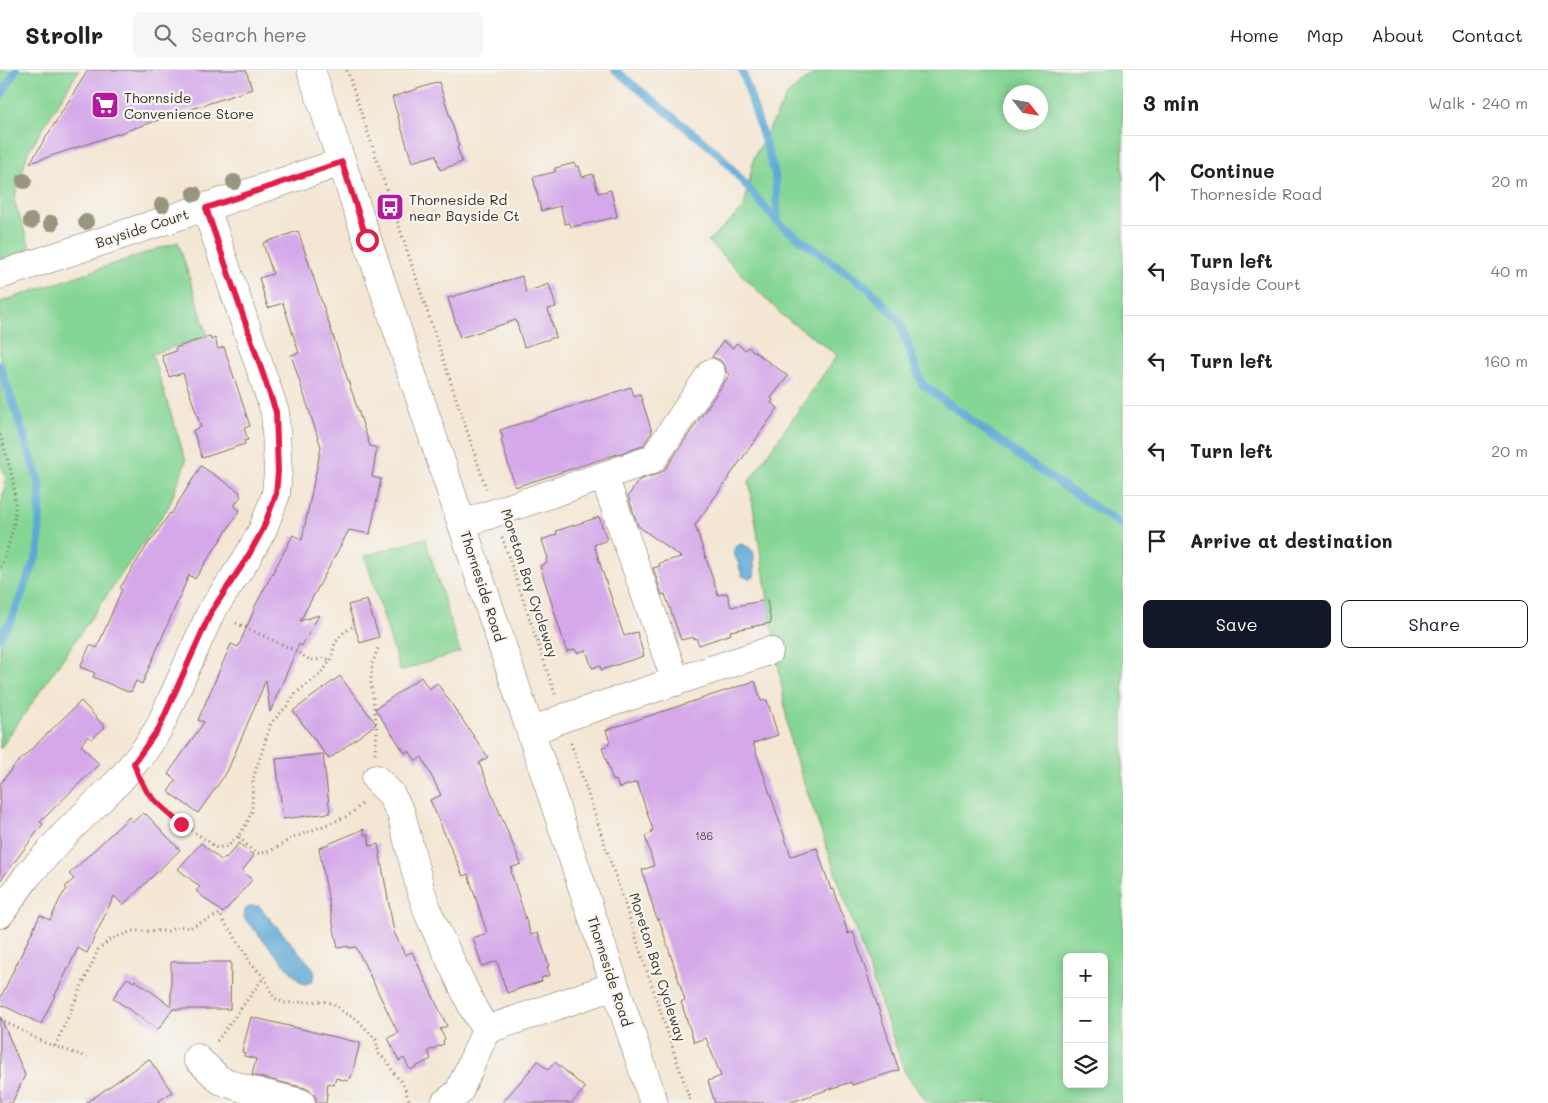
<!DOCTYPE html>
<meta charset="utf-8">
<style>
:root{--surface:#fff;--page:#f6f6f6;--text:#202124;--muted:#757577;--line:#e0e0e0;--accent:#111827}
body{margin:0;font-family:Mali,sans-serif;background:var(--page);color:var(--text)}
.controls{position:absolute;right:15px;bottom:15px;display:grid;overflow:hidden;border-radius:8px;box-shadow:0 2px 8px #0003}
.controls button{width:45px;height:45px;display:grid;place-items:center;padding:0;border:0;border-bottom:1px solid var(--line);background:var(--surface);color:var(--text);font:25px sans-serif}
.compass{position:absolute;left:1003px;top:15px;width:45px;height:45px;border-radius:50%;background:var(--surface);box-shadow:0 2px 8px #0003;rotate:121deg}
.stop{position:absolute;width:15px;height:15px;margin:-11px;border:4px solid #e11d48;border-radius:50%;background:#fff}
.stop.end{background:#e11d48;border-color:#fff;box-shadow:0 1px 5px #0008}
.list{margin:0;padding:0;list-style:none}
h2{display:flex;justify-content:space-between;align-items:center;height:65px;margin:0;padding:0 20px;font-size:21px}
h2 small{font-size:16px;font-weight:400;color:var(--muted)}
.list li{display:grid;grid-template-columns:32px 1fr auto;gap:15px;align-items:center;box-sizing:border-box;height:90px;padding:0 20px;border-top:1px solid var(--line)}
.list b{display:block;font-size:19px;white-space:nowrap}
.list p{margin:0;font-size:16px;white-space:nowrap;color:var(--muted)}
.list em{font-size:16px;font-style:normal;color:var(--muted)}
.actions{display:flex;gap:10px;padding:15px 20px}
.actions a{flex:1;padding:11px 0;border:1px solid var(--accent);border-radius:8px;text-align:center;font-size:18px;color:var(--accent)}
.actions .main{background:var(--accent);color:#fff}
.icon{flex:none;width:28px;height:28px;fill:none;stroke:currentColor;stroke-width:2;stroke-linecap:round;stroke-linejoin:round}
.map{position:relative;flex:none;width:1123px;height:1033px;overflow:hidden}
header{display:flex;align-items:center;gap:30px;box-sizing:border-box;height:70px;padding:0 25px;background:var(--surface);border-bottom:1px solid var(--line)}
header strong{font-size:24px}
nav{display:flex;gap:28px;margin-inline-start:auto;font-size:18px}
.search{width:350px;height:45px;background:var(--page);display:flex;align-items:center;gap:12px;box-sizing:border-box;padding:0 18px;border-radius:8px;color:var(--muted);font-size:19px}
main{display:flex}
aside{flex:1;background:var(--surface)}
.map>svg:first-child{display:block}
.green{fill:#85d594;stroke:#608059;fill-rule:evenodd}
.water{fill:#5ca8d5;stroke:#4c697a}
.lines{fill:none;stroke-linecap:round;stroke-linejoin:round}
.stream{stroke:#5ca8d5;stroke-width:8}
.building{fill:#d4a8e9}
.minor-casing{stroke:#7c6c5d;stroke-width:29}
.path{stroke:#7c6c5d;stroke-width:3;stroke-dasharray:1 4;stroke-linecap:butt}
.minor{stroke:#fff;stroke-width:28}
.tree{fill:#999680}
.route{stroke:#e11d48;stroke-width:6}
.labels{text-anchor:middle;dominant-baseline:central;stroke-width:4.5;stroke-linejoin:round;paint-order:stroke}
.number-label{font-size:11px;fill:#614a51}
.poi-label{font-size:14px;fill:#3b2a1e;stroke:#f6f6f2;text-anchor:start}
.street-label{font-size:14px;fill:#3b2a1e;stroke:#f6f6f2}
</style>
<header>
<strong>Strollr</strong>
<div class="search"><svg class="icon" aria-label="search" viewBox="0 0 24 24"><circle cx="10" cy="10" r="6"/><path d="M15 15l6 6"/></svg>Search here</div>
<nav><a>Home</a><a>Map</a><a>About</a><a>Contact</a></nav>
</header>
<main>
<div class="map">
<svg width="1123" height="1033" viewBox="0 0 1123 1033">
<rect width="100%" height="100%" fill="#f6f6f2"/>
<filter id="ink" filterUnits="userSpaceOnUse"><feTurbulence type="fractalNoise" baseFrequency=".02" numOctaves="2"/><feDisplacementMap in="SourceGraphic" scale="10" xChannelSelector="R" yChannelSelector="G"/><feConvolveMatrix kernelMatrix="1 2 1 2 8 2 1 2 1" color-interpolation-filters="sRGB"/></filter>
<filter id="wash" filterUnits="userSpaceOnUse"><feTurbulence type="fractalNoise" baseFrequency=".0096" numOctaves="4" result="noise"/><feDisplacementMap in="SourceGraphic" scale="20" xChannelSelector="R" yChannelSelector="G"/><feGaussianBlur stdDeviation="1.12" result="paint"/><feColorMatrix in="noise" values="0 0 0 0 0 0 0 0 0 0 0 0 0 0 0 0 0 1.4 0 .05"/><feComposite in="paint" operator="in"/></filter>
<g filter="url(#wash)">
<rect width="100%" height="100%" fill="#f4e6d3"/>
<!-- green -->
<path class="green" d="M0 0H79L28 82 14 130 31 180 0 191Z
M818 0H1123V1033H928L905 1003 791 675 749 411 837 285 783 246 708 171 744 138 754 87 787 25ZM1011 22H1040V52H1011ZM1067 887H1104V1014H1067Z
M178 172 208 266 152 284 186 391 169 436 0 679V441L6 409 0 391V232Z
M425 468 460 582 400 601 365 486Z"/>
<!-- water -->
<path class="water" d="M741 474C747 476 755 479 754 487 754 490 753 492 754 495 755 500 755 502 754 507L749 509 742 506 738 492 733 482 735 477Z
M250 836H259L313 898 315 905 312 912 305 914 300 912 244 848 245 840Z"/>
<g class="lines">
<!-- stream -->
<path class="stream" d="M615 0 720 85 778 153 867 217 899 250 922 314 1032 395 1123 456
M742 0 775 104 778 153
M0 27 16 0
M0 295 40 415 39 480 11 551 0 567"/>
</g>
<g id="blocks">
<!-- building -->
<path class="building" d="M88 0H246L252 19 30 93Z
M439 12 459 76 457 77 462 92 440 100 436 85 412 92 392 27Z
M575 93 576 97 579 96 582 107 593 104 598 123 611 120 617 147 571 157 570 153 565 154 560 136 541 141 533 107 555 102V98Z
M298 161 370 376 377 378 372 407 381 409 370 464 349 460 300 551 319 545 302 576 299 574 270 642 266 610 227 702 198 743 168 722 176 710 168 704 204 652 198 650 231 574 238 577 255 538H254L293 465 302 470 321 377 291 285 299 283 283 233 268 238 259 208 273 204 263 173Z
M522 206 526 222 549 214 556 237 548 239 556 267 524 277 516 250 460 268 448 228Z
M210 266 211 270 215 268 218 279 224 277 250 356 244 358 248 370 244 371 245 374 202 388 193 360 201 357 183 303 169 307 162 286 176 281 175 278Z
M723 271 733 278 736 273 745 280 748 277 788 306 771 328 773 330 771 333 778 338 695 455 718 525 727 523 731 537 767 530 771 553 730 561 731 564 699 575 696 568 693 569V567L681 570 665 524 662 525 653 498 660 496 659 493 681 487 638 456 628 426 639 410 658 404 666 398 730 304 726 302 725 296 720 290 712 287Z
M631 317 634 326 640 324 652 362 643 376 515 417 501 369 503 368 500 360Z
M201 396 240 422 239 424 241 426 234 436 240 440 195 509 189 505 142 614 136 611 131 622 129 621 128 622 93 607 95 603 80 597 90 575 97 578 122 519 120 518 150 471 152 470 170 443 171 444Z
M599 447 607 470 594 475 606 512 624 566 637 562 644 586 601 600 600 596 592 598 586 580 577 583 575 579 567 582 540 496 547 493 546 489 548 488 542 470 557 464 556 461Z
M367 530 379 567 360 573 348 535Z
M340 606 376 654 329 689 293 641Z
M421 607 429 619 437 613 488 687 479 693 521 794 511 798 512 801 511 802 531 865 538 863 549 896 547 897 550 905 541 908 542 911 507 923 497 891 482 896 473 868 487 863 468 804 463 806 430 730 441 725 422 687 416 691 409 681 405 683 375 639Z
M755 611 761 631 767 630 778 665 753 673 791 786 817 778 831 820 834 819 848 864 853 862 899 1000 852 1015 851 1012 788 1033H715L708 1011 721 1006 706 968 694 972 681 932 685 930 659 849 657 850 642 800 654 796 645 766 652 763 651 761 653 760 637 712 619 718 616 710 613 711 602 677 609 675 608 673 610 672 606 660Z
M81 631 105 657 92 669 88 666 81 675 99 694 40 752 43 754 0 811V714L14 696Z
M323 684 330 743 283 749 276 689Z
M143 743 145 745 146 744 180 780 123 835 114 826 87 883 78 878 41 954 0 934V929L40 845 50 850 61 827 67 819 65 817 74 809 69 804 129 747 133 752Z
M364 759V765L368 764 370 776 378 774 394 862 405 885 412 882 447 956 440 959 445 969 443 971 444 974 428 981 431 989 410 1000 404 988 399 991 388 968 398 963 356 877 349 878 348 876 338 878 332 849 319 778Z
M201 773 222 791 225 787 226 788 239 773 254 786 242 801 252 810 223 843 196 821 200 817 178 799Z
M171 892H231L230 939H173L158 960 113 928 127 908 134 912 135 910 171 936Z
M0 946 25 1005 12 1033H0Z
M251 947 360 973 351 1008H349L348 1011 336 1008 334 1015 328 1013 326 1033H316V1028L312 1022 305 1018 252 1005 256 989 244 986 245 983 242 982Z
M149 989 172 1022 156 1033H86Z
M538 991 548 1000 555 992 585 1018 572 1033H502Z"/>
</g>
</g>
<g filter="url(#ink)">
<use href="#blocks" fill-opacity="0" stroke="#7c6c5d" stroke-width="1"/>
<g class="lines">
<defs>
<path id="minor" d="M311 0 654 1033
M0 205 342 92
M604 406 676 612
M462 454 653 389 711 303
M531 662 563 648 769 581
M376 709 390 723 401 743 420 818 429 845 473 938 486 960
M0 844 27 806 67 762 119 711 144 681 159 658 211 542 247 488 263 459 276 424 278 401 275 342 206 138
M197 988 220 1010 245 1019 301 1033
M445 1033 459 1022 486 960 614 916"/>
</defs>
<!-- minor casing -->
<use href="#minor" class="minor-casing"/>
<!-- path -->
<path class="path" d="M347 0 486 418
M0 365C7 386 14 408 15 430 17 452 8 479 0 499
M502 467 555 624
M236 553 296 581 310 590 330 589
M352 557 344 562 335 573 331 589 327 596 318 606 296 623 288 635 271 653 253 709 252 741 246 755 238 766C243 771 251 781 257 783 264 785 283 775 288 770L348 746 362 734
M571 673 691 1033
M375 683 377 661 371 613 372 594 379 576
M146 721C162 744 195 761 217 778L228 776 238 766
M0 949 45 973 87 987
M217 971 264 907
M55 976 98 880 109 870 132 861H168L179 856 189 858 220 844 225 854 233 863 238 873 245 881 249 892 264 907 274 928 284 933 322 931 334 934 344 943 357 949 376 970 379 984 389 993 392 1001 403 1014 410 1033"/>
<!-- minor -->
<use href="#minor" class="minor"/>
</g>
<!-- trees -->
<g class="tree">
<circle cx="24" cy="111" r="8"/>
<circle cx="234" cy="112" r="8"/>
<circle cx="194" cy="124" r="8"/>
<circle cx="162" cy="135" r="8"/>
<circle cx="31" cy="151" r="8"/>
<circle cx="86" cy="152" r="8"/>
<circle cx="51" cy="153" r="8"/>
</g>
</g>
<g class="lines" filter="url(#ink)">
<!-- route -->
<path class="route" d="M181 754C158 733 143 725 134 693L159 658 211 542 247 488 263 459 276 424 278 402 276 342 206 138 342 92 367 170"/>
</g>
<!-- icons -->
<defs>
<symbol id="supermarket-square" viewBox="-11 -11 22 22"><rect x="-9" y="-9" width="18" height="18" rx="4" fill="#b5179e" stroke="#f6f6f2"/><path d="M-6-5.5h2.5l.6 2H6L4.5 2H-2.5L-4.4-4H-6ZM-1.5 3.2a1.3 1.3 0 1 0 .1 0ZM3 3.2a1.3 1.3 0 1 0 .1 0Z" fill="#fff"/></symbol>
<symbol id="bus-square" viewBox="-11 -11 22 22"><rect x="-9" y="-9" width="18" height="18" rx="4" fill="#b5179e" stroke="#f6f6f2"/><path d="M-5-6H5V4H4V6H2V4H-2V6H-4V4H-5ZM-3.5-4V0h7V-4ZM-3.5 1.2v1.5H-2V1.2ZM2 1.2v1.5H3.5V1.2Z" fill="#fff"/></symbol>
</defs>
<g fill-rule="evenodd">
<use href="#supermarket-square" x="89" y="19" width="32" height="32"/>
<use href="#bus-square" x="374" y="121" width="32" height="32"/>
</g>
<g class="labels">
<!-- number labels -->
<g class="number-label">
<text x="704" y="765">186</text>
</g>
<!-- poi labels -->
<g class="poi-label">
<text x="124" y="27">Thornside<tspan x="124" dy="16">Convenience Store</tspan></text>
<text x="409" y="129">Thorneside Rd<tspan x="409" dy="16">near Bayside Ct</tspan></text>
</g>
<!-- street labels -->
<g class="street-label">
<text transform="translate(142 158) rotate(-18)">Bayside Court</text>
<text transform="translate(530 513) rotate(72)">Moreton Bay Cycleway</text>
<text transform="translate(483 516) rotate(72)">Thorneside Road</text>
<text transform="translate(658 897) rotate(72)">Moreton Bay Cycleway</text>
<text transform="translate(610 901) rotate(72)">Thorneside Road</text>
</g>
</g>
</svg>
<div class="controls">
<button>+</button>
<button>−</button>
<button><svg class="icon" aria-label="layers" viewBox="0 0 24 24"><path d="M12 4l9 5-9 5-9-5zM3 14l9 5 9-5"/></svg></button>
</div>
<svg class="compass" viewBox="-18 -18 36 36"><path d="M0-13l5 13h-10z" fill="#e53935"/><path d="M0 13l5-13h-10z" fill="#757577"/></svg>
<div class="stop" style="left:367px;top:170px"></div>
<div class="stop end" style="left:181px;top:754px"></div>
</div>
<aside>
<h2>3 min<small>Walk · 240 m</small></h2>
<ul class="list">
<li><svg class="icon" aria-label="ahead" viewBox="0 0 24 24"><path d="M12 20V5M6 11l6-6 6 6"/></svg><div><b>Continue</b><p>Thorneside Road</p></div><em>20 m</em></li>
<li><svg class="icon" aria-label="left" viewBox="0 0 24 24"><path d="M17 20v-9H6M10 6l-5 5 5 5"/></svg><div><b>Turn left</b><p>Bayside Court</p></div><em>40 m</em></li>
<li><svg class="icon" aria-label="left" viewBox="0 0 24 24"><path d="M17 20v-9H6M10 6l-5 5 5 5"/></svg><div><b>Turn left</b></div><em>160 m</em></li>
<li><svg class="icon" aria-label="left" viewBox="0 0 24 24"><path d="M17 20v-9H6M10 6l-5 5 5 5"/></svg><div><b>Turn left</b></div><em>20 m</em></li>
<li><svg class="icon" aria-label="arrive" viewBox="0 0 24 24"><path d="M6 21V4h12l-3 4 3 4H6"/></svg><div><b>Arrive at destination</b></div></li>
</ul>
<div class="actions"><a class="main">Save</a><a>Share</a></div>
</aside>
</main>
